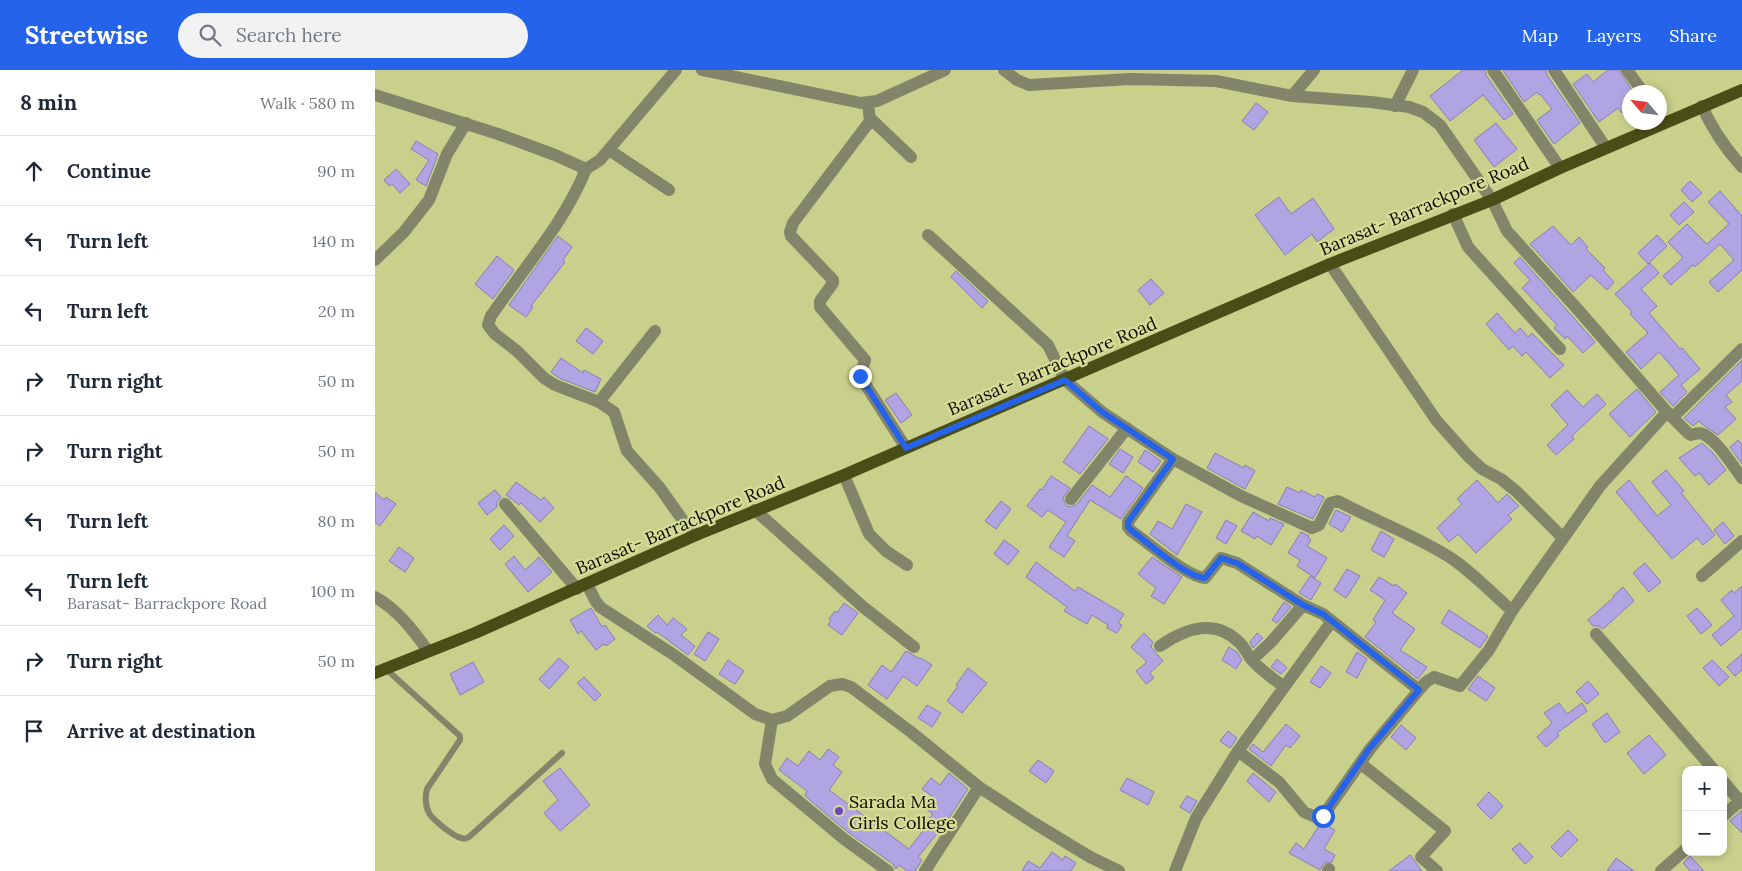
<!DOCTYPE html>
<meta charset="utf-8">
<style>
:root{--surface:#fff;--page:#f2f2f3;--text:#1f2937;--muted:#747a83;--line:#e0e1e3;--accent:#2563eb}
body{margin:0;font-family:Lora,serif;background:var(--page);color:var(--text)}
.controls{position:absolute;right:15px;bottom:15px;display:grid;overflow:hidden;border-radius:10px;box-shadow:0 2px 8px #0003}
.controls button{width:45px;height:45px;display:grid;place-items:center;padding:0;border:0;border-bottom:1px solid var(--line);background:var(--surface);color:var(--text);font:25px sans-serif}
.compass{position:absolute;left:1247px;top:15px;width:45px;height:45px;border-radius:50%;background:var(--surface);box-shadow:0 2px 8px #0003;rotate:298deg}
.stop{position:absolute;width:15px;height:15px;margin:-11px;border:4px solid #2563eb;border-radius:50%;background:#fff}
.stop.end{background:#2563eb;border-color:#fff;box-shadow:0 1px 5px #0008}
.list{margin:0;padding:0;list-style:none}
h2{display:flex;justify-content:space-between;align-items:center;height:65px;margin:0;padding:0 20px;font-size:21px}
h2 small{font-size:16px;font-weight:400;color:var(--muted)}
.list li{display:grid;grid-template-columns:32px 1fr auto;gap:15px;align-items:center;box-sizing:border-box;height:70px;padding:0 20px;border-top:1px solid var(--line)}
.list b{display:block;font-size:19px;white-space:nowrap}
.list p{margin:0;font-size:16px;white-space:nowrap;color:var(--muted)}
.list em{font-size:16px;font-style:normal;color:var(--muted)}
.icon{flex:none;width:28px;height:28px;fill:none;stroke:currentColor;stroke-width:2;stroke-linecap:round;stroke-linejoin:round}
.map{position:relative;flex:none;width:1367px;height:801px;overflow:hidden}
header{display:flex;align-items:center;gap:30px;box-sizing:border-box;height:70px;padding:0 25px;background:var(--accent);color:#fff}
header strong{font-size:24px}
nav{display:flex;gap:28px;margin-inline-start:auto;font-size:18px}
.search{width:350px;height:45px;background:var(--page);display:flex;align-items:center;gap:12px;box-sizing:border-box;padding:0 18px;border-radius:28px;color:var(--muted);font-size:19px}
main{display:flex}
aside{flex:1;background:var(--surface)}
.map>svg:first-child{display:block}
.building{fill:#b1a4e3;stroke:#897cb8}
.lines{fill:none;stroke-linecap:round;stroke-linejoin:round}
.service{stroke:#82856a;stroke-width:6}
.minor{stroke:#82856a;stroke-width:12}
.tertiary{stroke:#82856a;stroke-width:12}
.primary{stroke:#494e16;stroke-width:12}
.route{stroke:#2563eb;stroke-width:6}
.poi-dot{fill:#6c45bd;stroke:#d5dd97;stroke-width:2}
.labels{text-anchor:middle;dominant-baseline:central;stroke-width:4.5;stroke-linejoin:round;paint-order:stroke}
.street-label{font-size:18px;fill:#0d0e00;stroke:#d5dd97}
.poi-label{font-size:18px;fill:#0d0e00;stroke:#d5dd97;text-anchor:start}
</style>
<header>
<strong>Streetwise</strong>
<div class="search"><svg class="icon" aria-label="search" viewBox="0 0 24 24"><circle cx="10" cy="10" r="6"/><path d="M15 15l6 6"/></svg>Search here</div>
<nav><a>Map</a><a>Layers</a><a>Share</a></nav>
</header>
<main>
<aside>
<h2>8 min<small>Walk · 580 m</small></h2>
<ul class="list">
<li><svg class="icon" aria-label="ahead" viewBox="0 0 24 24"><path d="M12 20V5M6 11l6-6 6 6"/></svg><div><b>Continue</b></div><em>90 m</em></li>
<li><svg class="icon" aria-label="left" viewBox="0 0 24 24"><path d="M17 20v-9H6M10 6l-5 5 5 5"/></svg><div><b>Turn left</b></div><em>140 m</em></li>
<li><svg class="icon" aria-label="left" viewBox="0 0 24 24"><path d="M17 20v-9H6M10 6l-5 5 5 5"/></svg><div><b>Turn left</b></div><em>20 m</em></li>
<li><svg class="icon" aria-label="right" viewBox="0 0 24 24"><path d="M7 20v-9h11M14 6l5 5-5 5"/></svg><div><b>Turn right</b></div><em>50 m</em></li>
<li><svg class="icon" aria-label="right" viewBox="0 0 24 24"><path d="M7 20v-9h11M14 6l5 5-5 5"/></svg><div><b>Turn right</b></div><em>50 m</em></li>
<li><svg class="icon" aria-label="left" viewBox="0 0 24 24"><path d="M17 20v-9H6M10 6l-5 5 5 5"/></svg><div><b>Turn left</b></div><em>80 m</em></li>
<li><svg class="icon" aria-label="left" viewBox="0 0 24 24"><path d="M17 20v-9H6M10 6l-5 5 5 5"/></svg><div><b>Turn left</b><p>Barasat- Barrackpore Road</p></div><em>100 m</em></li>
<li><svg class="icon" aria-label="right" viewBox="0 0 24 24"><path d="M7 20v-9h11M14 6l5 5-5 5"/></svg><div><b>Turn right</b></div><em>50 m</em></li>
<li><svg class="icon" aria-label="arrive" viewBox="0 0 24 24"><path d="M6 21V4h12l-3 4 3 4H6"/></svg><div><b>Arrive at destination</b></div></li>
</ul>
</aside>
<div class="map">
<svg width="1367" height="801" viewBox="0 0 1367 801">
<rect width="100%" height="100%" fill="#c8d08b"/>
<!-- building -->
<path class="building" d="M1088 0H1110L1111 5 1138 44 1129 50 1108 25 1075 51 1055 26Z
M1128 0H1171L1172 5 1205 53 1179 74 1162 50 1177 39 1165 24 1164 25 1162 22 1149 32Z
M1233 0H1244L1258 22H1254V37L1247 43 1243 38 1224 52 1198 14 1212 4 1218 12Z
M881 33 893 42 879 60 867 51Z
M1121 53 1142 79 1119 97 1099 70Z
M41 71 63 84 51 116 41 110 54 90 36 79Z
M21 99 35 114 25 123 17 114 14 116 9 110Z
M1315 111 1327 123 1317 132 1306 120Z
M1345 121 1367 146V200L1343 222 1334 212 1359 190 1345 174 1320 197 1318 195 1296 215 1288 206 1308 188 1293 172 1312 154 1332 174 1354 154 1333 132Z
M904 127 916 144 938 128 959 159 942 172 937 164 910 185 880 145Z
M1309 132 1319 142 1304 155 1295 145Z
M1178 156 1196 175 1204 167 1213 177 1211 179 1230 198 1228 200 1239 212 1232 220 1216 205 1198 222 1155 174Z
M1282 165 1292 176 1273 194 1263 183Z
M183 166 197 177 188 190 190 192 156 236 158 237 151 247 134 235Z
M122 186 139 200 118 229 100 214Z
M1145 187 1220 272 1208 283 1192 266 1190 269 1179 258 1182 255 1147 218 1155 210 1139 193Z
M1275 193 1284 203 1266 219 1282 236 1274 243 1305 279 1307 278 1325 299 1306 315 1312 322 1298 336 1285 322 1304 305 1284 282 1266 299 1251 282 1273 263 1255 244 1257 242 1240 224Z
M581 201 613 231 607 238 576 207Z
M776 209 789 223 775 235 763 220Z
M1122 243 1140 263 1145 258 1153 267 1157 263 1189 295 1175 308 1151 282 1147 286 1138 276 1134 280 1111 254Z
M211 258 228 271 218 284 201 271Z
M186 288 208 303 209 300 226 309 220 322 184 308 176 302Z
M1367 290V311L1351 325 1357 332 1350 337 1361 349 1343 365 1328 355 1324 351 1318 356 1309 348Z
M1262 319 1281 342 1255 367 1234 344Z
M1192 320 1208 337 1222 324 1231 334 1197 366 1199 369 1181 385 1172 375 1193 355 1176 335Z
M521 323 537 345 526 353 510 330Z
M714 356 733 369 705 404 688 392Z
M1363 370 1367 375V394L1355 377Z
M1327 373 1338 383 1351 400 1334 415 1324 403 1320 406 1304 388Z
M745 379 758 387 748 403 734 394Z
M770 380 786 391 778 402 763 392Z
M840 383 869 398 870 395 880 401 870 419 832 398Z
M1291 400 1309 421 1306 423 1340 465 1328 475 1322 468 1297 489 1241 422 1254 410 1282 446 1296 435 1277 412Z
M676 406 695 418 688 428 691 435 695 437 702 434 717 415 735 427 751 406 768 418 746 449 715 430 692 466 700 471 689 487 674 477 691 452 673 440 667 447 652 436 665 419 667 420Z
M1102 410 1123 433 1132 424 1144 436 1133 445 1137 449 1101 483 1083 464 1074 472 1062 458 1087 434 1082 429Z
M141 412 166 430 169 427 179 438 165 452 146 433 144 435 131 425Z
M912 417 925 423 926 420 940 427 942 424 949 427 938 449 903 434Z
M120 420 126 427 122 432V437L112 445 103 433Z
M0 422 9 430 11 427 21 434 5 456 0 452Z
M626 431 636 439 621 459 610 451Z
M811 434 827 442 802 485 775 464 783 451 797 459Z
M961 440 976 447 967 462 954 454Z
M878 442 894 451 895 448 909 454 896 475 882 466 880 469 866 461Z
M851 450 862 456 851 474 841 468Z
M1348 452 1359 466 1350 474 1339 460Z
M129 455 139 466 125 480 115 469Z
M1006 461 1019 469 1009 487 996 480Z
M926 462 934 466 933 468 936 470 932 476 952 488 940 508 922 496 925 490 913 483Z
M629 470 644 481 633 495 619 484Z
M24 477 39 488 30 502 14 491Z
M139 486 150 500 164 487 177 502 153 522 130 494Z
M777 487 807 507 789 534 776 526 781 518 763 504Z
M661 492 700 521 703 517 749 544 743 553 747 555 742 563 732 558 733 555 717 545 712 554 689 541 692 537 651 507Z
M1270 493 1286 512 1274 522 1258 503Z
M972 499 985 506 971 528 959 520Z
M935 506 946 513 936 530 924 523Z
M1004 507 1019 516 1020 514 1032 523 1017 543 1040 559 1025 580 1052 597 1043 609 990 567 1001 552 998 550 1010 530 995 520Z
M1367 516V558L1346 576 1337 565 1359 546 1346 530 1357 520 1359 523Z
M1248 517 1259 531 1228 559 1223 556H1218L1213 550 1239 527 1238 526Z
M909 532 916 537 902 553 897 550Z
M469 533 483 543 467 565 453 555 456 550 454 549 460 541 462 543Z
M216 538 227 557 230 555 240 569 231 576 229 574 221 580 206 561 203 564 195 550Z
M1322 538 1337 555 1326 564 1312 546Z
M1074 540 1113 566 1105 578 1066 553Z
M283 545 292 555 298 548 312 559 306 565 320 576 313 585 282 562 280 563 278 561 272 556Z
M333 562 344 569 330 591 319 584Z
M769 563 778 572 776 577 788 591 775 603 779 608 771 614 761 601 771 593V591L756 577Z
M882 563 888 568 878 578 875 572Z
M854 577 862 582 867 590 861 599 847 590Z
M531 581 545 589 546 588 557 595 542 616 528 606 512 629 493 615 507 595 516 602Z
M982 582 992 589 982 608 971 602Z
M1367 584V600L1360 606 1352 597Z
M184 588 194 597 174 619 164 609Z
M902 589 912 598 906 604 896 597Z
M353 590 369 601 360 614 344 604Z
M1337 590 1354 607 1344 616 1328 598Z
M98 592 109 612 85 625 75 604Z
M946 596 956 603 945 618 935 612Z
M593 598 612 613 587 643 572 631 583 616 581 615Z
M1103 606 1120 618 1111 631 1093 619Z
M209 607 226 625 220 631 202 613Z
M1213 611 1224 624 1212 634 1201 622Z
M1184 633 1192 644 1207 633 1212 641 1182 663 1184 666 1171 677 1162 667 1177 653 1169 643Z
M552 635 566 643 557 657 543 648Z
M1232 643 1245 662 1230 673 1217 654Z
M911 654 925 666 915 678 911 675 896 696 874 679 878 674 888 682Z
M1026 655 1041 668 1031 680 1016 667Z
M853 661 862 668 855 678 845 671Z
M1274 665 1291 685 1269 704 1252 683Z
M453 679 464 687 458 695 467 702 454 720 534 779 553 754 551 752 558 744 550 738 558 727 547 719 556 708 565 715 574 703 593 719 570 754 543 787 547 790 540 801H532L524 795 521 799 518 794 474 763 430 726 432 721 404 700 412 688 423 696 434 681 445 690Z
M663 690 679 701 671 713 654 701Z
M185 698 215 735 185 761 169 743 183 730 168 711Z
M878 703 901 722 894 732 872 711Z
M752 708 779 722 773 735 745 720Z
M1114 722 1128 736 1116 749 1102 735Z
M812 726 822 731 815 743 805 737Z
M1366 741H1367V763L1355 751Z
M951 755 960 760 949 779 960 785 957 792 949 793 945 800 914 783 921 773 929 779 943 757Z
M1193 760 1203 770 1186 787 1176 777Z
M1145 773 1158 787 1150 794 1137 779Z
M677 782 688 790 690 786 701 793 696 801H647L653 791 665 798Z
M1035 785 1047 801H1014Z
M1315 786 1329 801H1315L1308 793Z
M1241 788 1259 801H1232Z"/>
<g class="lines">
<!-- service -->
<path class="service" d="M11 599 85 666V670L52 719C50 727 50 735 54 743 58 750 78 766 86 768 90 769 90 769 94 767L187 683"/>
<!-- minor -->
<path class="minor" d="M1118 0 1185 98
M1179 0 1231 78
M1252 0 1268 22
M917 26 939 0
M493 33 495 51 418 153 415 162 416 166 458 210V213L445 231V237L490 290 485 306 531 378
M1020 36 1038 0
M1327 36C1337 59 1351 79 1367 97
M495 48 536 87
M234 80 294 120
M211 99C190 152 148 199 116 246L113 255 120 264 142 281 169 308 180 315 224 332 239 342 252 381 285 418 309 452 321 465
M1078 144 1093 177 1185 279
M553 165 673 275 690 310 727 342 798 389 866 426 937 458 944 455 955 433 963 431C1000 451 1040 465 1076 488 1098 503 1117 523 1137 541
M0 190 29 162 54 130 72 84 91 53
M955 194 1061 350 1093 386 1107 399 1126 409 1142 422 1188 468
M224 332 280 261
M1292 342 1313 363 1316 365C1320 364 1324 362 1328 364 1343 371 1357 395 1367 408
M1298 347 1367 279
M798 389 753 452V457L756 461C773 472 812 507 830 508L846 488 862 493 928 535 948 544 1044 620 1051 612 1059 607 1085 616 1114 580 1137 541 1225 416 1292 342 1205 242 1132 161 1117 130
M469 405 494 464 511 481 532 495
M696 429 752 358
M130 434 202 519
M380 440 487 536 539 577
M1327 506 1367 471
M0 527C23 540 38 560 53 581
M957 551 863 681 904 712 929 742 945 749 948 746 995 679 1044 620
M1221 564 1339 700
M785 576C811 558 840 548 865 573 870 578 872 584 876 589 885 600 898 608 909 617
M877 590 897 571 928 535
M397 650 390 694 397 709 469 769 513 801
M985 693 1070 761 1046 787 1062 801
M1348 711 1365 731
M1348 746 1365 731 1367 733
M550 801 604 717
M800 801 821 748 863 681
M953 801 954 799
M1286 801 1311 779"/>
<!-- tertiary -->
<path class="tertiary" d="M327 0 486 33 502 31 570 0
M629 0 642 10 654 15 755 9 841 11 917 26 996 32 1034 37 1048 42 1065 55 1117 130
M0 25 123 64 180 85 211 99 225 90 301 0
M212 514 220 530 225 537 299 585 380 644 397 650 412 646 455 616 467 614 476 617 536 662 604 717 659 753 715 787 744 801"/>
<!-- primary -->
<path class="primary" d="M0 603 100 563 321 465 469 405 955 194 1117 130 1185 98 1367 20"/>
</g>
<g class="lines">
<!-- route -->
<path class="route" d="M485 306 531 378 690 310 727 342 798 389 753 452V457L756 460C773 473 811 507 830 508L846 488 862 493 928 535 948 544 1044 620 994 679 948 746"/>
</g>
<!-- markers -->
<circle class="poi-dot" cx="464" cy="741" r="5"/>
<g class="labels">
<!-- street labels -->
<g class="street-label">
<text transform="translate(1049 136) rotate(-23)">Barasat- Barrackpore Road</text>
<text transform="translate(677 296) rotate(-23)">Barasat- Barrackpore Road</text>
<text transform="translate(305 455) rotate(-23)">Barasat- Barrackpore Road</text>
</g>
<!-- poi labels -->
<g class="poi-label">
<text x="474" y="731">Sarada Ma<tspan x="474" dy="21">Girls College</tspan></text>
</g>
</g>
</svg>
<div class="controls">
<button>+</button>
<button>−</button>
</div>
<svg class="compass" viewBox="-18 -18 36 36"><path d="M0-13l5 13h-10z" fill="#e53935"/><path d="M0 13l5-13h-10z" fill="#747a83"/></svg>
<div class="stop" style="left:948px;top:746px"></div>
<div class="stop end" style="left:485px;top:306px"></div>
</div>
</main>
